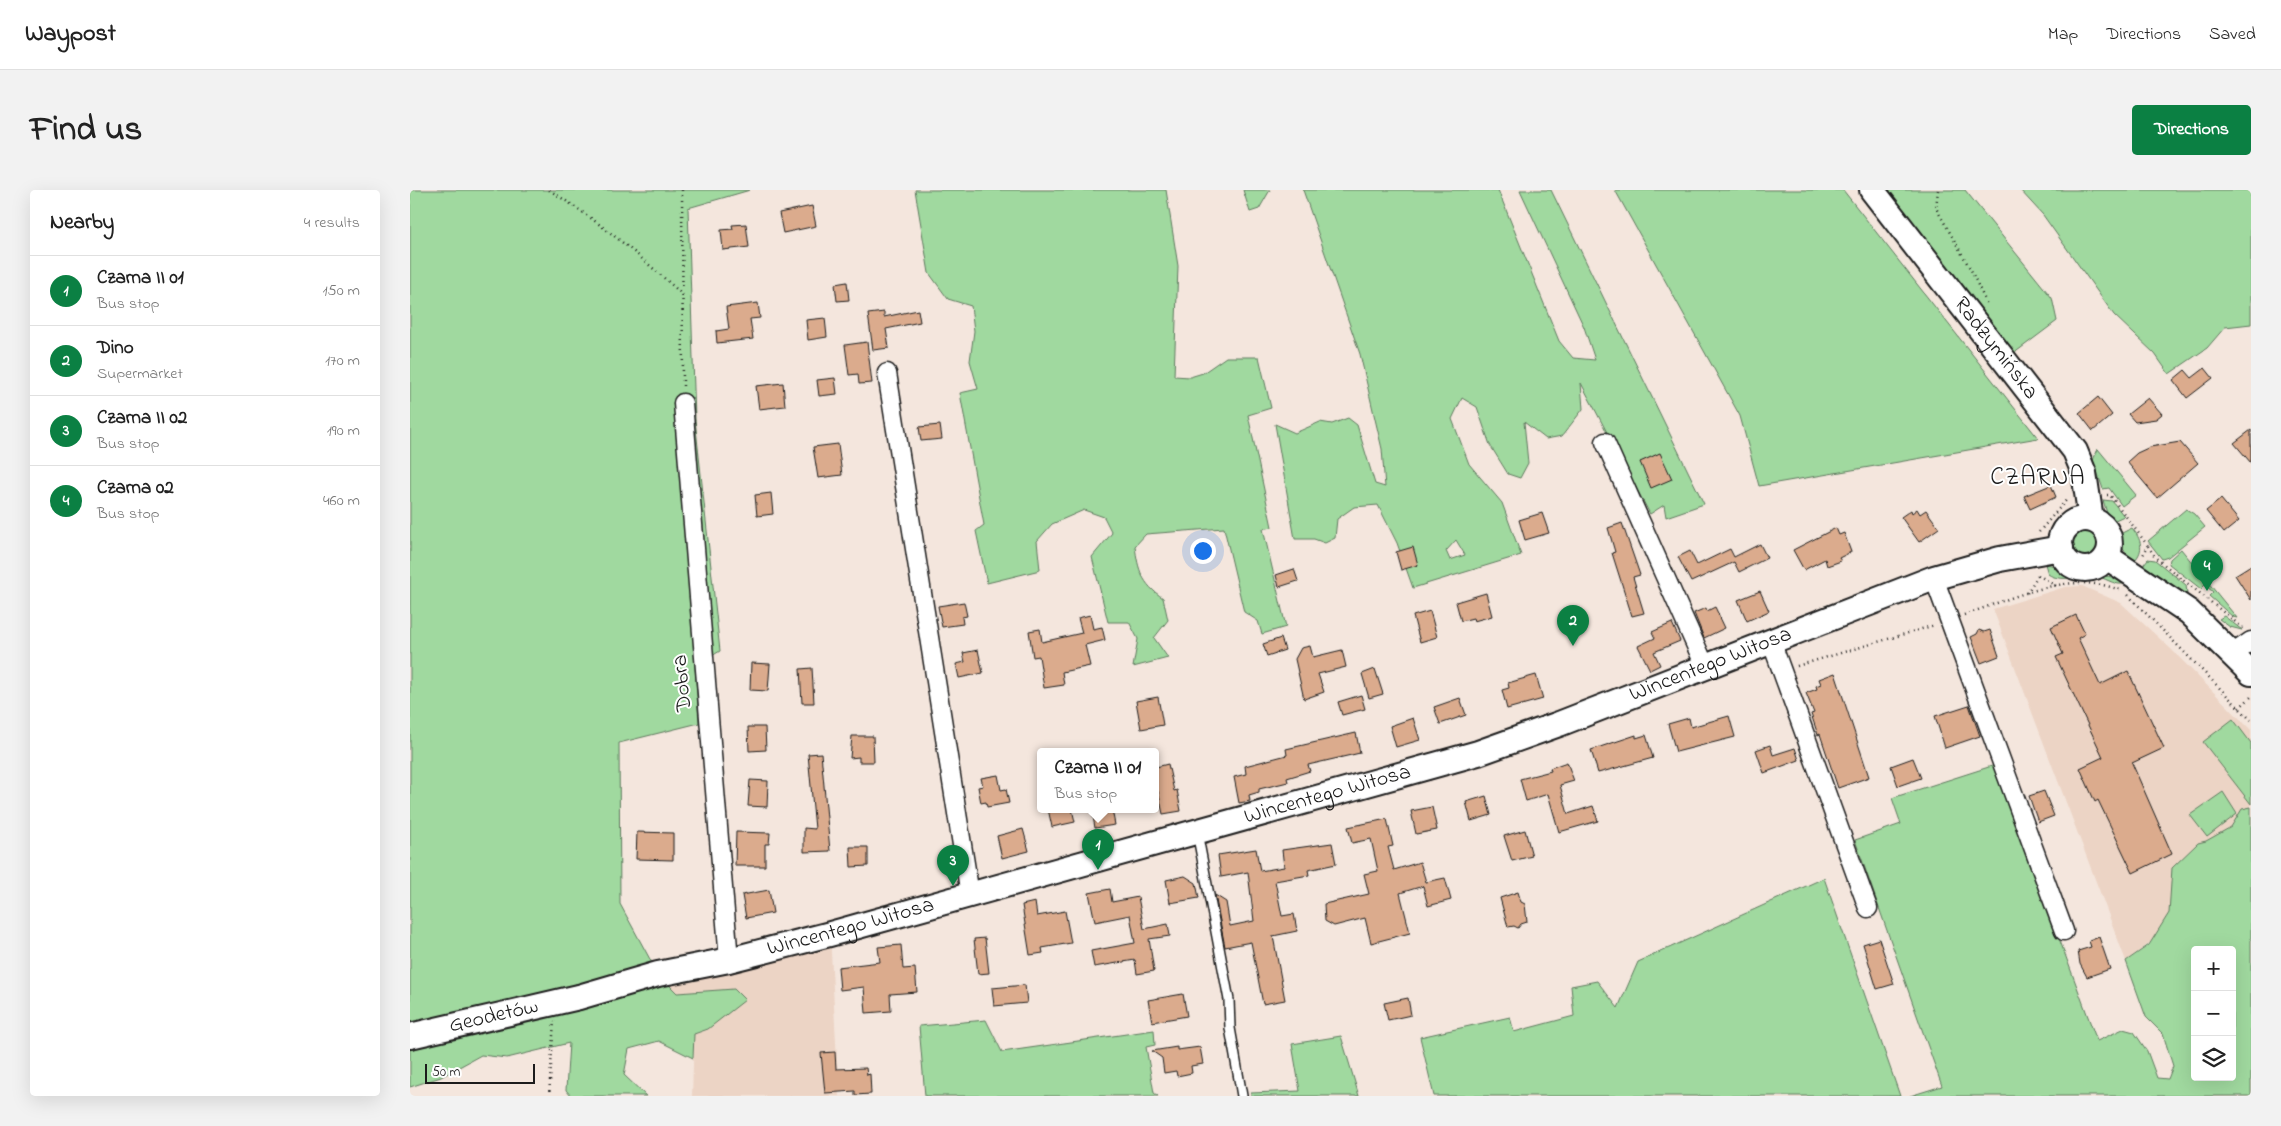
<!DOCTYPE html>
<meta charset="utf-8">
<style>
:root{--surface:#fff;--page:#f2f2f2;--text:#222;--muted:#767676;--line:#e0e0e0;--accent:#0b8043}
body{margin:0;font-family:"Indie Flower",sans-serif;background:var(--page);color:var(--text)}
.controls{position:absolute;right:15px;bottom:15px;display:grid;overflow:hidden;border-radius:5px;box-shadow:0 5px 20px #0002}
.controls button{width:45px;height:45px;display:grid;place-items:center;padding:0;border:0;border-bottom:1px solid var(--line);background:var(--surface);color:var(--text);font:25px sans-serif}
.scale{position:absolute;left:15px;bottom:12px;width:110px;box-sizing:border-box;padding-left:5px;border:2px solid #1c1c1c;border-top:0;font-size:14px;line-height:18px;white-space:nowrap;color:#1c1c1c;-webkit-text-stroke:4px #fff;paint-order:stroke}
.you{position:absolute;left:792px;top:360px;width:18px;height:18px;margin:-12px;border:4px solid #fff;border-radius:50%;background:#1a73e8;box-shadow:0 0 0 8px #1a73e833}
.badge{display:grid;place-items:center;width:32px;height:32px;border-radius:50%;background:var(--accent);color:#fff;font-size:16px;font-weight:700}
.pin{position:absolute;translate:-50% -41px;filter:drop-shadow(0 1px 2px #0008)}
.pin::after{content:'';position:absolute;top:26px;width:18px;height:15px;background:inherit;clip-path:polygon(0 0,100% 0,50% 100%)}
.popup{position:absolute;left:627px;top:558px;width:122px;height:65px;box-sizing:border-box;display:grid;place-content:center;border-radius:5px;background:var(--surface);filter:drop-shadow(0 1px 4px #0005);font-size:16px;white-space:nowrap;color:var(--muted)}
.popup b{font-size:19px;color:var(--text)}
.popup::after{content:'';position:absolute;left:50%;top:100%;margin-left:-10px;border:10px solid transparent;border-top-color:var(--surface)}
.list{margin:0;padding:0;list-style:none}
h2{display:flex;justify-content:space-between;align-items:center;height:65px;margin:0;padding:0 20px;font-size:21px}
h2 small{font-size:16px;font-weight:400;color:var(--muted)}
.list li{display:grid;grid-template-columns:32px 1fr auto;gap:15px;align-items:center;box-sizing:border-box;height:70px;padding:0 20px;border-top:1px solid var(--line)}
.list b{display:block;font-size:19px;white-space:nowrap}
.list p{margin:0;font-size:16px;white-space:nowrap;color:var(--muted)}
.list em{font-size:16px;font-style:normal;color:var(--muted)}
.icon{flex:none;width:28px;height:28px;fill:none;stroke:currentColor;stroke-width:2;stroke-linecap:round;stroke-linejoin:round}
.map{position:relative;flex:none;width:1841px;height:906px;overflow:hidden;border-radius:5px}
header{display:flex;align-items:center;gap:30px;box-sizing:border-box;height:70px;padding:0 25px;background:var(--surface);border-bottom:1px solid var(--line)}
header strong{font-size:24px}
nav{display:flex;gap:28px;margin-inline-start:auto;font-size:18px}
.intro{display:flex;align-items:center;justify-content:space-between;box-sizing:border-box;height:120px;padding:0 30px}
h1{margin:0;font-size:35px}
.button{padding:12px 22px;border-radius:5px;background:var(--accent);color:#fff;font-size:18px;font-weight:700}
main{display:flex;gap:30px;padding:0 30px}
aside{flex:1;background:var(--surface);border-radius:5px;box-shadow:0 5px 20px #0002}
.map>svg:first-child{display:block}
.built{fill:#ecd4c5}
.green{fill:#a0d99f;stroke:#5e7a5e;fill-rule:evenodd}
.building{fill:#dbab8d;stroke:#1c1c1c}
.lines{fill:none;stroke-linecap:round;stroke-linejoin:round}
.lane-casing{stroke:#1c1c1c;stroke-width:12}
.street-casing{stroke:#1c1c1c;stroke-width:21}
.secondary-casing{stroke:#1c1c1c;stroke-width:28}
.path{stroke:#1c1c1c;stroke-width:2.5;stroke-dasharray:1 4;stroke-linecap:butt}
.lane{stroke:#fff;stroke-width:9}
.street{stroke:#fff;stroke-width:18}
.secondary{stroke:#fff;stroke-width:24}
.labels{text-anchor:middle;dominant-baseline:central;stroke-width:4;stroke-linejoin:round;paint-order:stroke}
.street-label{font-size:22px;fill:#1c1c1c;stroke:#fff}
.quarter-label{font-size:25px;letter-spacing:1px;fill:#1c1c1c;stroke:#fff}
</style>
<header>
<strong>Waypost</strong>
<nav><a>Map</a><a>Directions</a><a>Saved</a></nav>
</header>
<div class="intro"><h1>Find us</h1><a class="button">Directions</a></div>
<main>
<aside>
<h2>Nearby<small>4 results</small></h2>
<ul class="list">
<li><span class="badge">1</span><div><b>Czarna II 01</b><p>Bus stop</p></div><em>150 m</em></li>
<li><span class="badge">2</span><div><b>Dino</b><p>Supermarket</p></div><em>170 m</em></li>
<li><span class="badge">3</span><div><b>Czarna II 02</b><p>Bus stop</p></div><em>190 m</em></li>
<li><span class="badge">4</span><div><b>Czarna 02</b><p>Bus stop</p></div><em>460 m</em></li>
</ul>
</aside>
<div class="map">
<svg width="1841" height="906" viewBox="0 0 1841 906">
<rect width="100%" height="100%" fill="#f4e6dd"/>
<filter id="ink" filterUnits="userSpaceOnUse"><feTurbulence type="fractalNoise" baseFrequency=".02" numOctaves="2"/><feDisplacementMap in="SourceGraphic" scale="10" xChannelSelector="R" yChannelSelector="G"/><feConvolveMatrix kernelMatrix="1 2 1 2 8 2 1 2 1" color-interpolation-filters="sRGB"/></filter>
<g filter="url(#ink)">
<!-- built -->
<path class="built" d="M1672 396 1711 413 1761 459 1841 540V677L1716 771 1583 419 1655 397Z
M420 744 429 906H282L284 844 298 839 324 799 267 803 248 784Z"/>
<!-- green -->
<path class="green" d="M0 0H340L278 18 285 229 310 461 285 476 289 533 209 553 210 714 248 784 267 803 324 799 335 810 298 839 284 844 283 868 249 851 219 859 214 885 236 906H161L156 900 159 853 97 868 71 865 31 887 0 897Z
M505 0H756L768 76 764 186 780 187 793 183 816 167H849L861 218 838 225 862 337 853 339 876 437 852 444 848 431 834 422 814 338 736 344 725 356C728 380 732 394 753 408L758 430 744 448 758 468 723 477 728 449 719 432H698L682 367 702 343 694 327 674 320 642 334 627 351 630 380 577 393 566 341 574 335 550 203 568 199 560 171 564 141 561 116 538 109 519 83Z
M833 0H860L849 19 840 22Z
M893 0H1088L1149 151 1163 168 1185 170 1174 137 1110 0H1141L1294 314 1256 327 1254 315 1240 324 1171 193 1173 219 1152 246 1136 249 1114 232 1118 273 1110 288 1098 284 1080 255 1067 217 1052 208 1042 229 1059 274 1092 313 1111 365 1003 398 987 353 968 315 944 317 927 329 925 348 915 353 904 349H885L865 234 885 243 910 232 922 234 938 228 947 235 965 294 975 297 972 259 950 164ZM1046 350 1055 365 1040 370 1036 361Z
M1205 0H1433L1628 248 1349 296 1330 226Z
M1464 0H1555L1642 108 1647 131 1595 170Z
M1610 0H1841V134L1815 137 1797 158 1759 184 1745 164 1704 125 1633 25Z
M1688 259 1726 305 1712 316 1699 298 1693 299 1683 270Z
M1693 310 1702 311 1714 326 1703 331 1699 330Z
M1776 319 1784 324 1795 337 1758 367 1752 369 1738 351Z
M1722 338C1731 349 1735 360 1724 371L1711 357 1708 345Z
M1660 354a15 15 0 1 1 30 0a15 15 0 1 1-30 0Z
M1771 359 1827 428 1823 427 1799 406 1803 402 1795 395 1791 399 1759 374 1760 369Z
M1738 369 1745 370 1776 395 1777 404 1735 378 1734 374Z
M1635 374C1648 375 1656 383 1668 386 1689 390 1693 380 1715 393 1708 397 1697 389 1689 387 1673 385 1650 393 1638 384Z
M1814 426 1832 440 1820 437 1809 429Z
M1823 529 1841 553V614L1793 552Z
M1585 575 1687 851 1713 839 1724 842 1737 861 1747 888 1758 889 1763 876 1753 844 1736 827 1716 771 1739 755 1759 723 1762 678 1788 653 1796 651 1821 637 1832 619 1841 617V906H1500L1532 896 1445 650 1491 634 1482 608ZM1785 760H1822V887H1785Z
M1813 602 1827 624 1797 647 1780 625Z
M1414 688 1490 906H1024L1010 847 1100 827 1104 842 1164 826 1161 796 1187 791 1208 818 1228 772Z
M576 830 592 862 744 840 745 855 736 857 744 903 748 906H515L509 836Z
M931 846 949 906H841V903L890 901 882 854Z"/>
<!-- building -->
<path class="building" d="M402 16 406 36 373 43 369 23Z
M336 34 339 57 313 60 311 40 323 39 322 35Z
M437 92 439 110 427 111 425 94Z
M348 113 350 128 340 129 343 149 307 153 306 141 319 139 316 117Z
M508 120 510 132 476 139 479 158 463 160 458 124 474 122V127Z
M415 128 417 147 398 150 396 130Z
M457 152 462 193 449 194 448 184 439 185 435 155Z
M1795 178 1803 188 1777 208 1763 190 1775 180 1782 188Z
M425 188 427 204 409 206 407 190Z
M373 193 375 216 349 219 346 196Z
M1688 207 1702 225 1683 241 1669 223Z
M1738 208 1752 224 1746 229 1725 232 1718 224Z
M530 235 532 249 511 251 509 237Z
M1841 240V273L1824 253Z
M1770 252 1788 273 1747 308 1717 272 1727 263 1740 257Z
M428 254 432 285 408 288 403 257Z
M1250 263 1262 289 1241 298 1230 272Z
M1641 295 1646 307 1620 319 1614 306Z
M361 303 363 324 347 326 345 305Z
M1811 309 1829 331 1814 343 1796 321Z
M1507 319 1510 324 1516 320 1529 338 1509 352 1491 327 1501 320 1502 323Z
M1132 323 1139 343 1115 350 1109 330Z
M1212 333 1230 385 1223 387 1234 423 1222 426 1202 363 1205 362 1198 338Z
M1426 338 1429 345 1434 343 1441 362 1429 368 1431 371 1417 376 1415 369 1394 380 1383 360Z
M1350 354 1357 368 1329 382 1324 372 1281 392 1268 367 1280 361 1287 375 1320 359 1324 367Z
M1003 357 1008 375 991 380 986 362Z
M1841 375V410L1825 385Z
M884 379 888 391 869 397 866 385Z
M1350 401 1359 421 1337 431 1328 410Z
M1076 403 1082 426 1064 431 1063 428 1051 431 1046 412Z
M554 412 557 426 552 427 553 434 532 437 528 416Z
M1305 417 1315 438 1294 448 1284 423 1296 418 1297 421Z
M1020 421 1027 447 1010 452 1003 426Z
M680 425 683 439 692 437 695 450 675 455 680 476 652 482 654 495 634 498 629 466 623 467 619 441 630 439 632 452 672 443 668 428Z
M1666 425 1675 444 1668 448 1690 495 1718 481 1754 558 1722 573 1762 664 1723 683 1688 610 1685 612 1670 578 1693 567 1646 467 1653 464 1641 437Z
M1262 433 1270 451 1244 462 1250 475 1240 480 1228 456 1245 448 1242 442Z
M1569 440 1574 442 1580 440 1589 466 1571 473 1561 447 1567 444Z
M871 448 875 460 857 466 853 454Z
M900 456 903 467 932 460 936 477 908 484 914 502 894 509 885 469 891 458Z
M568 460 573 483 549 488 546 474 555 472 553 463Z
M341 473 360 474 358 501 340 500Z
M402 478 404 513H392L390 479Z
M965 479 973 504 959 508 952 484Z
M1425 483 1459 587 1428 598 1410 544 1408 545 1401 524 1404 523 1396 503 1407 499 1406 496 1411 494 1409 489Z
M1126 485 1133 509 1097 519 1092 500 1099 498 1098 493Z
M951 505 955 519 932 525 928 512Z
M748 507 753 535 731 539 726 511Z
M1050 508 1056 525 1030 534 1024 517Z
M1559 515 1570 546 1535 558 1525 526Z
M1319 526 1325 547 1266 562 1258 534 1279 528 1281 537Z
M1003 528 1010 550 986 557 980 536Z
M338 537H355L356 560 339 561Z
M946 543 950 563 898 575 900 581 877 588 878 592 849 599V602L839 605 840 611 829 613 824 587 836 584 835 576 877 565 876 559Z
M1226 545V548L1236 545 1243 568 1188 583 1181 560Z
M442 546H463L464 572H449V567L440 568Z
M1360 555 1363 565 1385 558 1389 570 1354 583 1346 560Z
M411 563 420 661 394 662V638L405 639 398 564Z
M1503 568 1511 588 1488 596 1481 576Z
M1157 572 1164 591 1150 595 1158 624 1183 616 1188 631 1149 642 1138 604 1116 611 1110 589 1141 581 1140 578Z
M758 574 764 601 767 600 771 621 753 624 748 601H746V577Z
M588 585 591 600 596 599 599 613 577 617 576 612 571 613 568 597 573 596 571 588Z
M340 590 358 591 357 617 338 616Z
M1634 601 1644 626 1628 632 1619 606Z
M1076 606 1081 625 1061 631 1056 612Z
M1022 617 1027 640 1006 644 1001 621Z
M638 619H662L665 632 642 637Z
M702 619 705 635 685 638 682 620Z
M977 629 983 656 978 657 984 680 1010 672 1016 692 1035 688 1041 710 1018 716 1013 696 990 703 1000 743 961 753 955 728 924 736 915 731 914 714 959 704 954 684 968 681 961 649 942 653 938 637Z
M613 639 619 661 592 668 587 646Z
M1115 640 1122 666 1102 671 1094 646Z
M227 642 263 643V670L226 669Z
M326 642 360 643 359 654H355V676H325Z
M922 653 926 674 898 680 899 685 865 691 872 726 884 724 887 741 863 746 875 810 853 814 841 752 815 757 805 705 816 712 820 736 844 731 838 682 811 687 808 665 846 659 850 681 874 677 872 660Z
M440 657H458V676L441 677Z
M775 686 786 693 789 708 760 713 756 690Z
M700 699 702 712 728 707 734 739 758 734 760 746 739 749 744 781 727 784 725 770 684 777 681 761 725 753 720 725 685 732 679 703Z
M359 700 363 723 336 728 332 705Z
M1108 702 1111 712 1115 714 1117 732 1111 734 1108 738 1104 736 1098 737 1090 708Z
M625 712 627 726 655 721 661 753 632 758 633 763 620 765 612 715Z
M1689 747 1700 779 1677 787 1670 774 1668 761 1681 757 1679 751Z
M575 748 579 783 568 784 564 749Z
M1469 749 1484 794 1467 799 1453 754Z
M491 755 493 779 505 778 507 802 480 804 481 821 456 823 454 797 430 800 428 777 470 772 468 757Z
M615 795 617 813 584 816 582 798Z
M773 804 777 826 742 832 738 810Z
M998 808 1001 825 978 830 974 813Z
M767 857V860L790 857 793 874 781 876 782 883 767 886 766 881 754 883 752 868 742 861Z
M425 862 426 879 456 878 457 885 460 884 461 904 445 905V901L415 903 411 863Z"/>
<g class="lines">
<defs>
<path id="lane" d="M787 642 819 810 820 838 832 906"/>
<path id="street" d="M477 183 560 705
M273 213 319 770
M1195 252 1295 476
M1524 388 1654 741
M1361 451 1458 718
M1822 464 1841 451"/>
<g id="secondary">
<path id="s1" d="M1462 0 1665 261 1674 283 1681 329"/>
<circle cx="1675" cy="354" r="25"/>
<path d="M1697 367 1779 422 1841 483"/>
<path id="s2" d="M0 846 169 807 248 784 319 770 420 744 1068 563 1149 534 1524 388 1590 369 1651 358"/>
</g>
</defs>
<!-- lane casing -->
<use href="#lane" class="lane-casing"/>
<!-- street casing -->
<use href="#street" class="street-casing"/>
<!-- secondary casing -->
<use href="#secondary" class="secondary-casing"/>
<!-- path -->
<path class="path" d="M139 0C188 30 230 66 273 105
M272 0 273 198
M1528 0 1526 18 1561 80 1578 117
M1697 305H1700L1738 356 1732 367
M1629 342 1658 308
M1738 356 1746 368 1833 438
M1628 385 1646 396
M1617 403 1628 385V381
M1718 405 1841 530
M1554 425C1604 408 1657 380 1710 400
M1387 476 1525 435
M1829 518 1841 507
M139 906 144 831"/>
<!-- lane -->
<use href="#lane" class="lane"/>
<!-- street -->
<use href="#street" class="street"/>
<!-- secondary -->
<use href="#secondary" class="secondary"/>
</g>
</g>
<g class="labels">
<!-- street labels -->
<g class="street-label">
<text stroke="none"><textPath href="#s1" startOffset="201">Radzymińska</textPath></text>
<text stroke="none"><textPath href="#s2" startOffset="1354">Wincentego Witosa</textPath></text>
<text transform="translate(273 493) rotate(-95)">Dobra</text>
<text stroke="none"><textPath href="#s2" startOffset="949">Wincentego Witosa</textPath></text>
<text stroke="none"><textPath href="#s2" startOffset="454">Wincentego Witosa</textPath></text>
<text stroke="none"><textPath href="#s2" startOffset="86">Geodetów</textPath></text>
</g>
<!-- quarter labels -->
<g class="quarter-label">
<text x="1628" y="288">CZARNA</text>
</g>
</g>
</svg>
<div class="controls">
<button>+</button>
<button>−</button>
<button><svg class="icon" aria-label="layers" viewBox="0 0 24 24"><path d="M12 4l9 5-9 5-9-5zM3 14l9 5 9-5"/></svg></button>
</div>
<div class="scale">50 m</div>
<div class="you"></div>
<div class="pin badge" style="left:688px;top:680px">1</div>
<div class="popup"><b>Czarna II 01</b>Bus stop</div>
<div class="pin badge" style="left:1163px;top:456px">2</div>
<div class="pin badge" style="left:543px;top:696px">3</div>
<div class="pin badge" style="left:1797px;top:401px">4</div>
</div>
</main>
